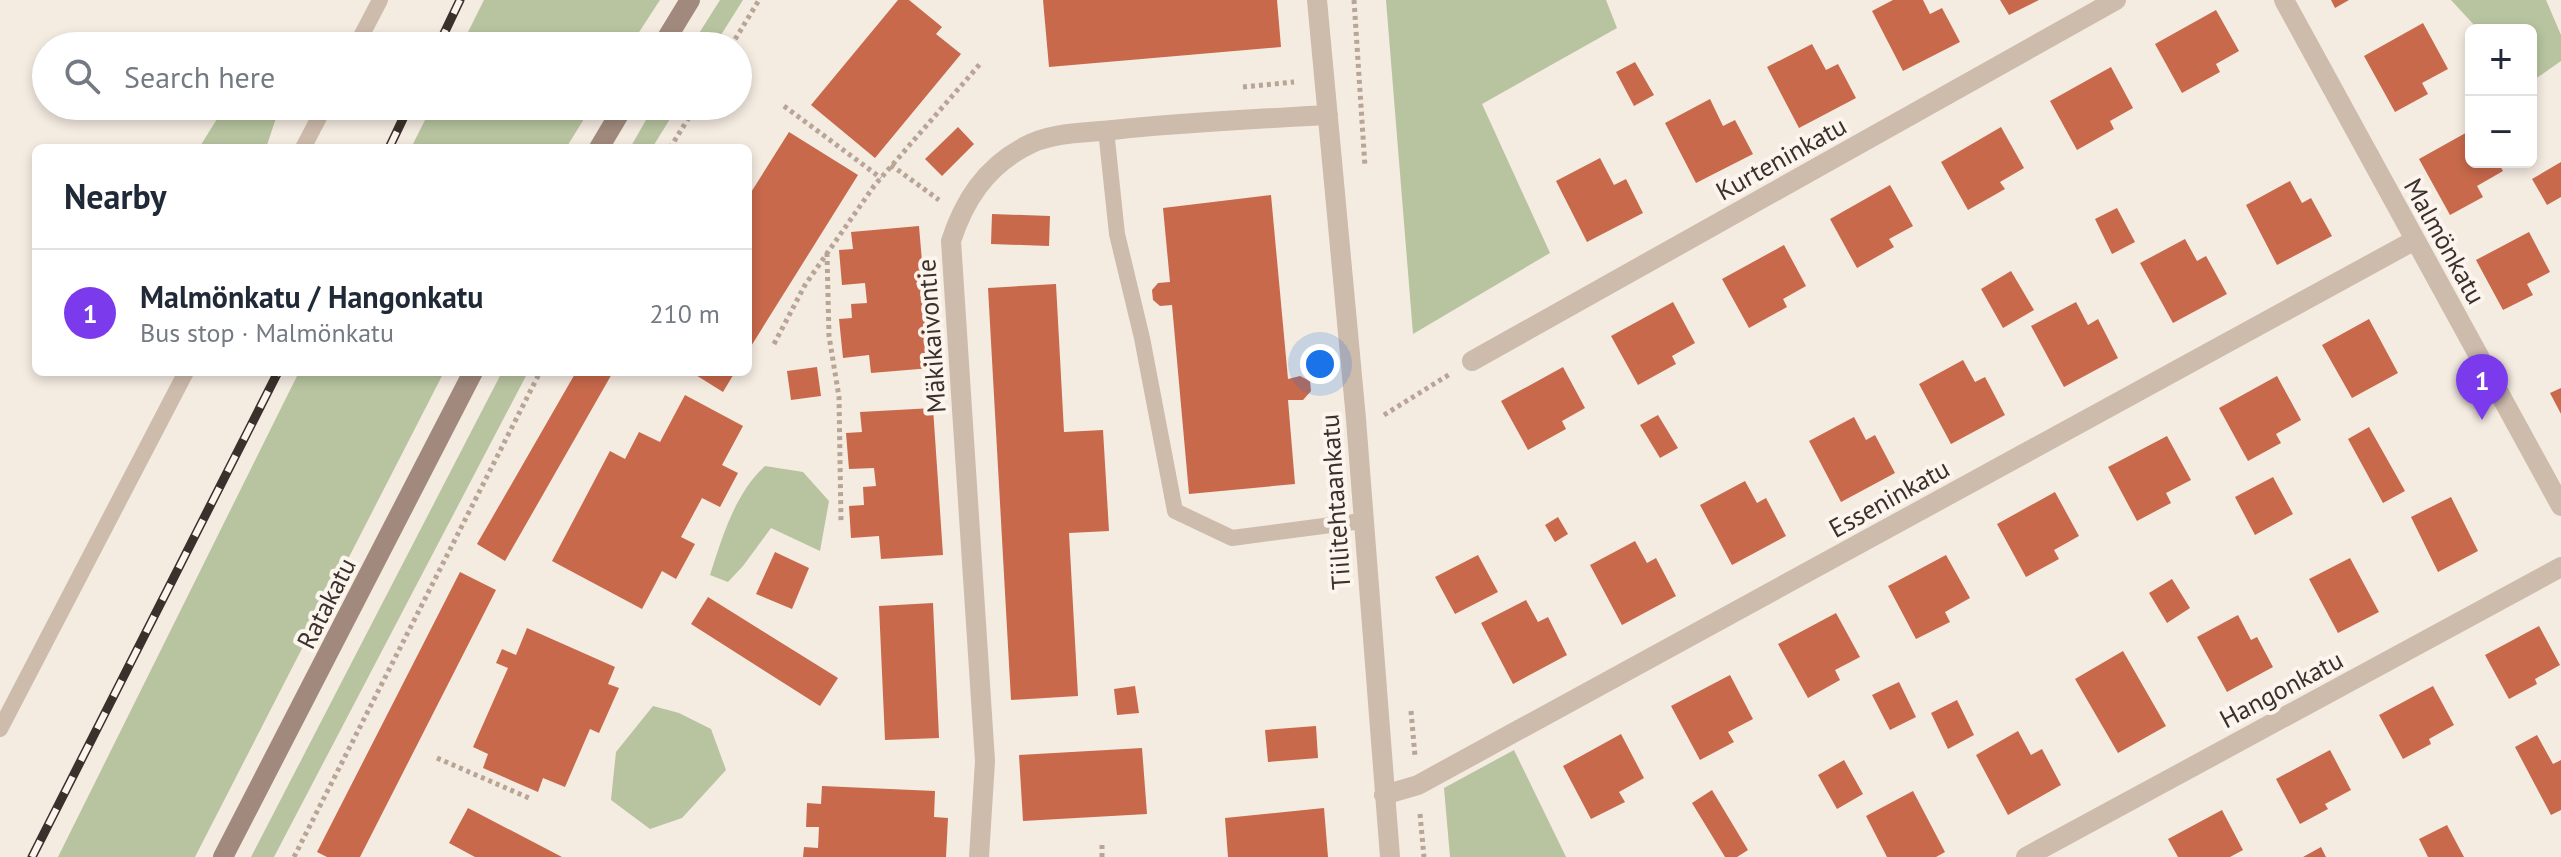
<!DOCTYPE html>
<meta charset="utf-8">
<style>
:root{--surface:#fff;--page:#f6f6f7;--text:#1f2937;--muted:#747a83;--line:#e0e1e3;--accent:#7c3aed}
body{margin:0;font-family:"PT Sans",sans-serif;background:var(--page);color:var(--text)}
.controls{position:absolute;right:24px;top:24px;display:grid;overflow:hidden;border-radius:12px;box-shadow:0 4px 12px #0003}
.controls button{width:72px;height:72px;display:grid;place-items:center;padding:0;border:0;border-bottom:2px solid var(--line);background:var(--surface);color:var(--text);font:40px sans-serif}
.you{position:absolute;left:1320px;top:364px;width:28px;height:28px;margin:-20px;border:6px solid #fff;border-radius:50%;background:#1a73e8;box-shadow:0 0 0 12px #1a73e833}
.badge{display:grid;place-items:center;width:52px;height:52px;border-radius:50%;background:var(--accent);color:#fff;font-size:26px;font-weight:700}
.pin{position:absolute;translate:-50% -66px;filter:drop-shadow(0 2px 4px #0008)}
.pin::after{content:'';position:absolute;top:42px;width:28px;height:24px;background:inherit;clip-path:polygon(0 0,100% 0,50% 100%)}
.list{margin:0;padding:0;list-style:none}
h2{display:flex;justify-content:space-between;align-items:center;height:104px;margin:0;padding:0 32px;font-size:34px}
h2 small{font-size:26px;font-weight:400;color:var(--muted)}
.list li{display:grid;grid-template-columns:52px 1fr auto;gap:24px;align-items:center;box-sizing:border-box;height:128px;padding:0 32px;border-top:2px solid var(--line)}
.list b{display:block;font-size:30px;white-space:nowrap}
.list p{margin:0;font-size:26px;white-space:nowrap;color:var(--muted)}
.list em{font-size:26px;font-style:normal;color:var(--muted)}
.icon{flex:none;width:44px;height:44px;fill:none;stroke:currentColor;stroke-width:2;stroke-linecap:round;stroke-linejoin:round}
.map{position:relative;flex:none;width:2561px;height:857px;overflow:hidden}
.search{position:absolute;background:var(--surface);box-shadow:0 4px 12px #0003;left:32px;top:32px;width:720px;height:88px;display:flex;align-items:center;gap:20px;box-sizing:border-box;padding:0 28px;border-radius:44px;color:var(--muted);font-size:30px}
.panel{position:absolute;background:var(--surface);box-shadow:0 4px 12px #0003;left:32px;top:144px;width:720px;height:232px;border-radius:12px}
.map>svg:first-child{display:block}
.green{fill:#b8c4a0}
.building{fill:#c8694b}
.lines{fill:none;stroke-linecap:round;stroke-linejoin:round}
.path{stroke:#b9a596;stroke-width:5;stroke-dasharray:4 4;stroke-linecap:butt}
.service{stroke:#cdbbac;stroke-width:16}
.minor{stroke:#cdbbac;stroke-width:20}
.secondary{stroke:#a18a7d;stroke-width:20}
.rail-casing{stroke:#3b302b;stroke-width:9}
.rail{stroke:#fbf5ee;stroke-width:6;stroke-dasharray:18;stroke-linecap:butt}
.labels{text-anchor:middle;dominant-baseline:central;stroke-width:8;stroke-linejoin:round;paint-order:stroke}
.street-label{font-size:26px;fill:#3b302b;stroke:#fbf5ee}
</style>
<div class="map">
<svg width="2561" height="857" viewBox="0 0 2561 857">
<rect width="100%" height="100%" fill="#f4ebe1"/>
<!-- green -->
<path class="green" d="M484 0H660L630 46H461Z
M720 0H743L714 46H691Z
M1386 0H1606L1617 28 1482 104 1550 253 1413 334Z
M2451 0H2546L2561 35V61L2531 82V30H2475V26Z
M225 106H280L266 148H199Z
M432 106H592L566 148H411Z
M654 106H678L652 148H630Z
M299 372H444L195 857H58Z
M502 372H528L274 857H251Z
M765 466 803 472 829 501 820 551 771 528 743 566 728 582 710 575C722 538 735 493 765 466Z
M653 706 679 713 711 729 726 770 682 818 650 829 611 800 616 752Z
M1514 750 1566 857H1450L1444 788Z"/>
<!-- building -->
<path class="building" d="M898 0H909L942 27 936 34 961 54 875 158 811 105Z
M1043 0H1277L1281 47 1049 67Z
M1893 0H1923L1930 14 1942 8 1960 42 1903 71 1872 11Z
M2000 0H2039L2009 15Z
M2331 0H2349L2335 8Z
M2216 10 2239 51 2216 64 2220 72 2182 93 2155 44Z
M2423 23 2448 69 2422 83 2428 94 2395 112 2364 56Z
M1812 44 1826 70 1838 64 1856 98 1799 128 1767 67Z
M1635 62 1654 95 1634 106 1616 72Z
M2111 67 2133 108 2110 121 2114 129 2077 150 2050 101Z
M1710 99 1723 126 1735 120 1753 154 1696 183 1665 123Z
M958 127 974 144 942 176 925 159Z
M2001 127 2024 168 2000 182 2005 189 1968 210 1941 162Z
M2471 130V162H2498L2503 171 2477 186 2483 197 2450 215 2419 159Z
M789 132 858 175 748 351V197Z
M1600 158 1614 185 1626 179 1643 213 1587 242 1556 181Z
M2561 162V197L2547 205 2532 179Z
M2290 181 2302 203 2311 198 2332 236 2277 265 2246 205Z
M1890 185 1913 226 1889 239 1894 247 1857 268 1830 219Z
M1271 195 1288 379 1300 376 1310 381 1311 391 1303 400H1288L1295 484 1189 494 1172 305 1160 306 1153 300 1152 290 1158 283 1170 282 1163 208Z
M2117 208 2135 242 2112 254 2095 219Z
M992 214 1050 216 1049 246 991 244Z
M919 226 931 368 871 373 869 355 843 358 839 319 852 318 851 304 867 303 865 283 842 285 839 250 853 249 851 232Z
M2529 232 2550 272 2527 284 2533 295 2503 310 2476 260Z
M2185 239 2197 261 2206 256 2227 294 2173 323 2140 263Z
M1784 245 1806 286 1783 299 1787 307 1749 328 1722 279Z
M2011 271 2034 310 2003 328 1981 289Z
M1056 284 1064 432 1103 430 1109 531 1069 533 1078 696 1011 700 988 288Z
M1673 302 1695 343 1672 356 1676 364 1638 385 1611 336Z
M2076 302 2088 325 2098 319 2118 358 2064 387 2031 326Z
M2369 319 2398 373 2352 398 2322 345Z
M1963 360 1975 382 1985 377 2005 415 1951 444 1919 384Z
M817 367 821 396 791 400 787 371Z
M1563 367 1585 408 1562 421 1566 429 1528 450 1501 401Z
M576 372H613L505 561 477 544Z
M691 372H735L723 392Z
M2277 376 2301 420 2276 434 2281 443 2248 461 2219 408Z
M2561 388V414L2550 393Z
M685 395 743 426 722 465 738 473 720 507 702 498 681 537 695 544 676 579 662 571 642 609 552 561 610 451 625 459 639 432 660 442Z
M933 408 943 555 881 559 879 536 851 538 849 506 864 505 863 487 876 486 874 468 849 469 846 433 862 432 860 412Z
M1658 415 1678 448 1660 458 1640 425Z
M1854 417 1866 440 1875 435 1895 473 1841 502 1809 441Z
M2369 427 2405 491 2383 503 2348 439Z
M2167 436 2191 480 2166 493 2171 503 2137 521 2108 467Z
M2273 477 2293 514 2255 535 2235 497Z
M1745 481 1757 503 1766 498 1786 536 1732 565 1700 505Z
M2055 492 2079 536 2054 550 2059 559 2026 577 1997 524Z
M2451 497 2478 551 2438 572 2411 517Z
M1558 517 1568 534 1555 542 1545 525Z
M1635 541 1647 563 1656 558 1676 596 1622 625 1590 565Z
M775 552 809 568 792 609 756 594Z
M1478 555 1498 592 1455 614 1435 577Z
M1946 555 1970 598 1945 612 1950 622 1916 639 1888 586Z
M2350 558 2379 612 2338 633 2309 579Z
M460 572 496 590 360 857H327L317 852Z
M2172 579 2190 608 2167 623 2149 593Z
M708 597 838 678 820 706 691 624Z
M1526 600 1538 622 1548 617 1567 655 1513 684 1481 623Z
M933 603 939 738 885 740 879 606Z
M1836 613 1860 657 1835 670 1840 680 1808 698 1778 644Z
M2238 615 2251 640 2257 637 2273 667 2227 692 2197 637Z
M2539 626 2560 665 2535 679 2537 684 2509 699 2485 655Z
M527 628 615 667 608 684 619 688 599 733 590 729 565 787 543 778 538 792 483 768 488 754 473 747 508 668 496 663 502 649 516 655Z
M2123 651 2166 726 2118 753 2075 679Z
M1730 675 1753 719 1728 732 1734 742 1700 760 1671 706Z
M1899 682 1916 717 1890 730 1872 695Z
M1135 686 1139 713 1117 715 1114 689Z
M2433 686 2454 725 2429 739 2431 744 2403 759 2379 715Z
M1957 700 1974 735 1948 749 1931 713Z
M1316 726 1318 758 1268 762 1265 730Z
M2018 731 2031 755 2042 749 2061 785 2008 815 1976 755Z
M1621 734 1644 778 1619 792 1625 802 1591 819 1563 766Z
M2537 735 2553 764 2561 760V810L2551 815 2515 747Z
M1142 748 1147 814 1023 821 1019 755Z
M2330 750 2351 790 2325 804 2328 809 2300 824 2276 779Z
M1844 760 1863 794 1837 809 1818 775Z
M822 786 935 791 934 817 948 818 946 857H803L804 847 818 848 819 827H806L807 803 821 804Z
M1712 790 1748 850 1737 857H1725L1692 803Z
M1913 791 1945 852 1936 857H1887L1866 816Z
M468 808 562 857H475L449 843Z
M1324 808 1328 857H1228L1225 818Z
M2222 810 2243 850 2230 857H2178L2168 839Z
M2447 825 2464 857H2428L2419 839Z
M2321 847 2326 857H2303Z"/>
<g class="lines">
<!-- path -->
<path class="path" d="M1354 0 1365 167
M731 46 759 0
M1243 87 1294 82
M784 106 881 178
M670 148 696 106
M891 165 939 200
M827 253 829 336 839 397 841 523
M774 344 805 285 874 186 980 64
M1384 415 1450 374
M1411 711 1415 756
M437 758 529 798
M1420 814 1424 857
M294 857 540 372
M1102 857V844"/>
<!-- service -->
<path class="service" d="M356 46 380 0
M1106 130 1117 234 1142 338 1175 511 1232 538 1362 521
M303 148 325 106
M0 729 186 372"/>
<!-- minor -->
<path class="minor" d="M1317 0 1356 419 1390 857
M2284 0 2561 506
M1472 361 2116 0
M1384 795 1418 785 2415 240
M979 857 985 761 951 241C964 201 985 168 1024 147 1050 132 1084 133 1113 130 1185 122 1256 119 1328 115
M2026 857 2561 567"/>
<!-- secondary -->
<path class="secondary" d="M662 46 690 0
M599 148 624 106
M223 857 473 372"/>
<defs>
<path id="rail" d="M438 46 460 0
M389 148 409 106
M32 857 278 372"/>
</defs>
<!-- rail casing -->
<use href="#rail" class="rail-casing"/>
<!-- rail -->
<use href="#rail" class="rail"/>
</g>
<g class="labels">
<!-- street labels -->
<g class="street-label">
<text transform="translate(1781 158) rotate(-29)">Kurteninkatu</text>
<text transform="translate(2445 241) rotate(61)">Malmönkatu</text>
<text transform="translate(931 336) rotate(-94)">Mäkikaivontie</text>
<text transform="translate(1889 498) rotate(-29)">Esseninkatu</text>
<text transform="translate(1335 502) rotate(-94)">Tiilitehtaankatu</text>
<text transform="translate(326 603) rotate(-63)">Ratakatu</text>
<text transform="translate(2281 689) rotate(-28)">Hangonkatu</text>
</g>
</g>
</svg>
<div class="controls">
<button>+</button>
<button>−</button>
</div>
<div class="you"></div>
<div class="pin badge" style="left:2482px;top:420px">1</div>
<div class="search"><svg class="icon" aria-label="search" viewBox="0 0 24 24"><circle cx="10" cy="10" r="6"/><path d="M15 15l6 6"/></svg>Search here</div>
<section class="panel">
<h2>Nearby<small></small></h2>
<ul class="list">
<li><span class="badge">1</span><div><b>Malmönkatu / Hangonkatu</b><p>Bus stop · Malmönkatu</p></div><em>210 m</em></li>
</ul>
</section>
</div>
